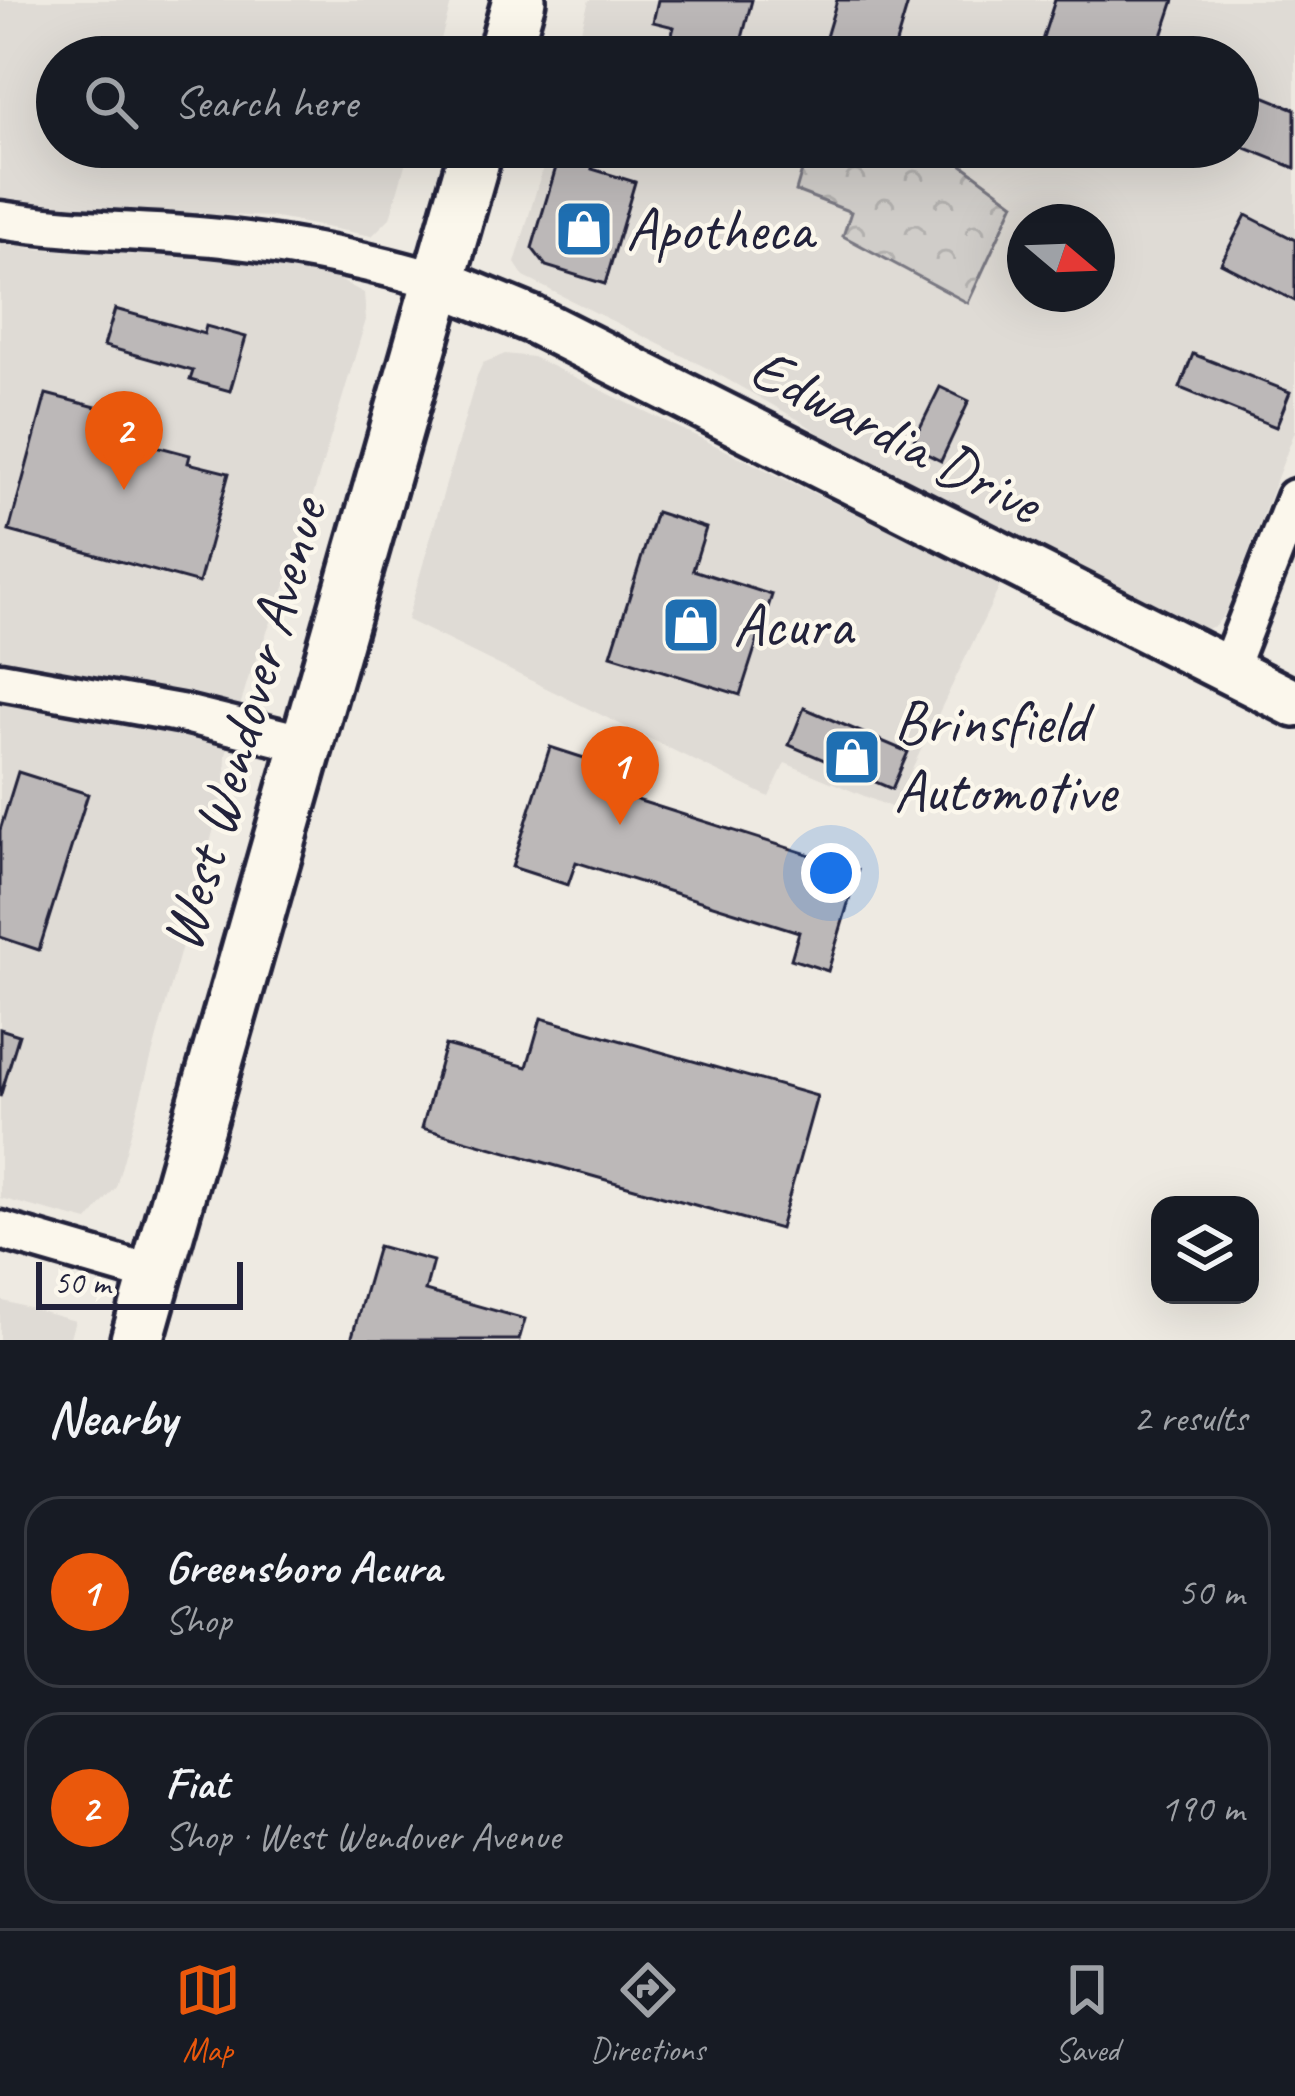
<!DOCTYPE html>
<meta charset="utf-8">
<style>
:root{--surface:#171b24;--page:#242831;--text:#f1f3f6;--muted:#9ea1a6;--line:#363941;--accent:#ea580c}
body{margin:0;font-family:Caveat,sans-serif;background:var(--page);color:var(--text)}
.controls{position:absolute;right:36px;bottom:36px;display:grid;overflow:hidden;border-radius:24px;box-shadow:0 12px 48px #0002}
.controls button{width:108px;height:108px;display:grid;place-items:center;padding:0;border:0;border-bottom:3px solid var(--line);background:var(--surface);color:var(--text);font:60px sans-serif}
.compass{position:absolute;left:1007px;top:204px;width:108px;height:108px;border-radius:50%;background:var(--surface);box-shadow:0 12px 48px #0002;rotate:109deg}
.scale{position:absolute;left:36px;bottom:30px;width:207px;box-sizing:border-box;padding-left:12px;border:6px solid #22223b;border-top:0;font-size:33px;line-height:42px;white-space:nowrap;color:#22223b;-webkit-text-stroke:9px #fbf7ec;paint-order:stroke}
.you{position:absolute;left:831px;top:873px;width:42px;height:42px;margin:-30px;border:9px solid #fff;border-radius:50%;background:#1a73e8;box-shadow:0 0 0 18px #1a73e833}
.badge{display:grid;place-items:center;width:78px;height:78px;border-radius:50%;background:var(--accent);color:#fff;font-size:39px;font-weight:700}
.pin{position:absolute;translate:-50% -99px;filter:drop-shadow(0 3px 6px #0008)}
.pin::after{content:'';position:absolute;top:63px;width:42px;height:36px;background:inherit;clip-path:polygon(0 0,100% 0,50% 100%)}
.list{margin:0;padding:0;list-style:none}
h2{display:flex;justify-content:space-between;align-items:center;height:156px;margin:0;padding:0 48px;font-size:51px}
h2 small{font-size:39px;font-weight:400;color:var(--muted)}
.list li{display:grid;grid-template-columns:78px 1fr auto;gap:36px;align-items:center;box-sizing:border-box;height:192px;margin:0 24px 24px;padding:0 24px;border:3px solid var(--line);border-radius:36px}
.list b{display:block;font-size:45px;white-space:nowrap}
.list p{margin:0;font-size:39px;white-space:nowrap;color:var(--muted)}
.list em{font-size:39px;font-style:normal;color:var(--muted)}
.icon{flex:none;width:66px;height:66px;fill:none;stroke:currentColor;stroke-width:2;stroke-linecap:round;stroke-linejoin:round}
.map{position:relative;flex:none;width:1295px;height:1340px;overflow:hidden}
.search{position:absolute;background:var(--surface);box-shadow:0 12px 48px #0002;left:36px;right:36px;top:36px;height:132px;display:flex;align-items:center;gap:30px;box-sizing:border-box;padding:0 42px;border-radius:66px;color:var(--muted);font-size:45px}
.sheet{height:588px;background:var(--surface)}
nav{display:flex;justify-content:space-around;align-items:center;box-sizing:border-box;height:168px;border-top:3px solid var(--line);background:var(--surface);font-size:33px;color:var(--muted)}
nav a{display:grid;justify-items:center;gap:6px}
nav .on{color:var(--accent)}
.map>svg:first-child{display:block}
.built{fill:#dfdbd5;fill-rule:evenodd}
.forest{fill:url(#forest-crowns);stroke:#797882;stroke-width:3}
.building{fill:#bcb8b8;stroke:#22223b;stroke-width:3}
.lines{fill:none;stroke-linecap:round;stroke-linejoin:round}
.minor-casing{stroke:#22223b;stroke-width:45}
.major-casing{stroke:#22223b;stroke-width:54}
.highway-casing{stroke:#22223b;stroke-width:60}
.minor{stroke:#fbf7ec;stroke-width:36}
.major{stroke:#fbf7ec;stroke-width:45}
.highway{stroke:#fbf7ec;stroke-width:51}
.labels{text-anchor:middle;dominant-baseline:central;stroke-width:9;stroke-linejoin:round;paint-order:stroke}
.poi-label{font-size:60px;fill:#22223b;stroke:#fbf7ec;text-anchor:start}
.street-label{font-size:60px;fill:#22223b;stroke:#fbf7ec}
</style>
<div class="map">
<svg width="1295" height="1340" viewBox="0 0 1295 1340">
<defs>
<pattern id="forest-crowns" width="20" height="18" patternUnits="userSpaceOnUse" patternTransform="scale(3)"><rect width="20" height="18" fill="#d0cdc9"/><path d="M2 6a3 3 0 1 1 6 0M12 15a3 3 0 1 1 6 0" fill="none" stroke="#b2b0ae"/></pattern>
</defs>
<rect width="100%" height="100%" fill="#eeeae2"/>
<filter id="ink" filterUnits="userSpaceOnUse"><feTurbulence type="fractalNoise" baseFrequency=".00833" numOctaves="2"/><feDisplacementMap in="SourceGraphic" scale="24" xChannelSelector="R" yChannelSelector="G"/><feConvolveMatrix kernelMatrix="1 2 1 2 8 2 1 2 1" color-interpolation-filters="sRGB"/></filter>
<g filter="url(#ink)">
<!-- built -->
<path class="built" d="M0 0H452L436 57H57V147H410L390 218 372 236 271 217 96 209 0 197Z
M589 0H1295V431L1226 612 1215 626 1197 632 892 482 799 420 707 368 524 277 515 263 549 147H805L806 160 1014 204 938 147H1238V57H574ZM1025 222H1097V294H1025Z
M0 243 38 249 219 260 328 274 364 293 366 320 286 585 248 679 226 754 225 788 116 1187 88 1221 0 1198Z
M505 354 533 357 1001 584 893 808 785 763 769 797 407 620 477 376 483 363Z
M0 1300 75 1321 69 1340H0Z"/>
<!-- forest -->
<path class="forest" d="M805 147H938L1014 203 968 303 843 236 851 212 796 191 805 160Z"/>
<!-- building -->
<path class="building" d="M658 0H752L740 46 712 38 707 57 667 53 674 27 653 22Z
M837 0H909L892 57 821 54Z
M1055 0H1174L1155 57H1012L1015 48 1037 56Z
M1238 86 1295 109V168L1238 145Z
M562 147 597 151 592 169 635 182 605 284 546 266 532 248Z
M1246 215 1295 240V301L1221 263Z
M115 309 204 334 206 326 246 337 230 391 190 380 193 371 104 346Z
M1193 354 1290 392 1276 427 1180 388Z
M940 387 969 401 941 461 911 446Z
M46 394 131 416 125 438 190 455 188 463 229 473 199 583 9 531Z
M656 512 706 528 693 570 772 595 740 695 611 655Z
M804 708 908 752 892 789 789 745Z
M550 747 606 765 599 788 858 870 828 971 791 959 799 932 576 862 568 885 512 867Z
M18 772 88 794 39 950 0 937V830Z
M541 1018 817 1096 780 1229 422 1128 445 1045 527 1067Z
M0 1029 19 1035 0 1097Z
M378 1246 433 1261 425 1291 525 1319 519 1340H351Z"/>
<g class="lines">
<defs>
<path id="minor" d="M0 220C76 232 153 230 230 239 301 247 369 261 438 281
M1228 670 1295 498
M0 681 185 714 306 744
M0 1230 155 1275"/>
<path id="major" d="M438 281 533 320 1295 704"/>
<path id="highway" d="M503 57 519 0
M137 1340 477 147"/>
</defs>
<!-- minor casing -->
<use href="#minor" class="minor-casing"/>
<!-- major casing -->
<use href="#major" class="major-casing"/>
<!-- highway casing -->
<use href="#highway" class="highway-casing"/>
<!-- minor -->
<use href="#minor" class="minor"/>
<!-- major -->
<use href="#major" class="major"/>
<!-- highway -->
<use href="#highway" class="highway"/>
</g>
</g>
<!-- icons -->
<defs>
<symbol id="shop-square" viewBox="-11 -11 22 22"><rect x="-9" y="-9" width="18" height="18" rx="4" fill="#1f6fb2" stroke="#fbf7ec"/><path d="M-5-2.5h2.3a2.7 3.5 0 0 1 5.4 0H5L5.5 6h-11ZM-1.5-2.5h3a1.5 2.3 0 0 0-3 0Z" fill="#fff"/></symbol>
</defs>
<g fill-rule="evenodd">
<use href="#shop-square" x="551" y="196" width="66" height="66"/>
<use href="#shop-square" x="658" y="592" width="66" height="66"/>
<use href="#shop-square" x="819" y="724" width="66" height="66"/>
</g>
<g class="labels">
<!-- poi labels -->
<g class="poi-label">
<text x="626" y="229">Apotheca</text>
<text x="733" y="625">Acura</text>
<text x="894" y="722">Brinsfield<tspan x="894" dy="69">Automotive</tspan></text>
</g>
<!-- street labels -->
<g class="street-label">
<text transform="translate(896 435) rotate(27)">Edwardia Drive</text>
<text transform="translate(243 725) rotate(-74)">West Wendover Avenue</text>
</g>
</g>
</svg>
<div class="controls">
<button><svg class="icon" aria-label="layers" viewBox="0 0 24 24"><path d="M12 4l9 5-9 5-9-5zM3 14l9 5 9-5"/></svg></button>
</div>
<svg class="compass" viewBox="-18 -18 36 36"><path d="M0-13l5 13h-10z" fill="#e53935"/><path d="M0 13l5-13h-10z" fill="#9ea1a6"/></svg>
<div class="scale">50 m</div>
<div class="you"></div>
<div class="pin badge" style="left:620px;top:825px">1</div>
<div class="pin badge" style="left:124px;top:490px">2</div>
<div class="search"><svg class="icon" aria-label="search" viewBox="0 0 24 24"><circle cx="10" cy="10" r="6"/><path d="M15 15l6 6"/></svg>Search here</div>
</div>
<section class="sheet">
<h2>Nearby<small>2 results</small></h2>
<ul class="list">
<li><span class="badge">1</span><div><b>Greensboro Acura</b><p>Shop</p></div><em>50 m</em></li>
<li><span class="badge">2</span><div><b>Fiat</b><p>Shop · West Wendover Avenue</p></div><em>190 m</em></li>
</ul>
</section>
<nav>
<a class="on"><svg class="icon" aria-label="map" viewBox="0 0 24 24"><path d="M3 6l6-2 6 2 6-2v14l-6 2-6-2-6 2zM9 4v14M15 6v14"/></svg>Map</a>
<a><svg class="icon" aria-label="directions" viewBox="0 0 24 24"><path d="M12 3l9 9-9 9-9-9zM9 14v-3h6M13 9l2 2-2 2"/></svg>Directions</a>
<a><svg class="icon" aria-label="saved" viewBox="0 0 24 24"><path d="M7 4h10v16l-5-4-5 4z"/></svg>Saved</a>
</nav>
